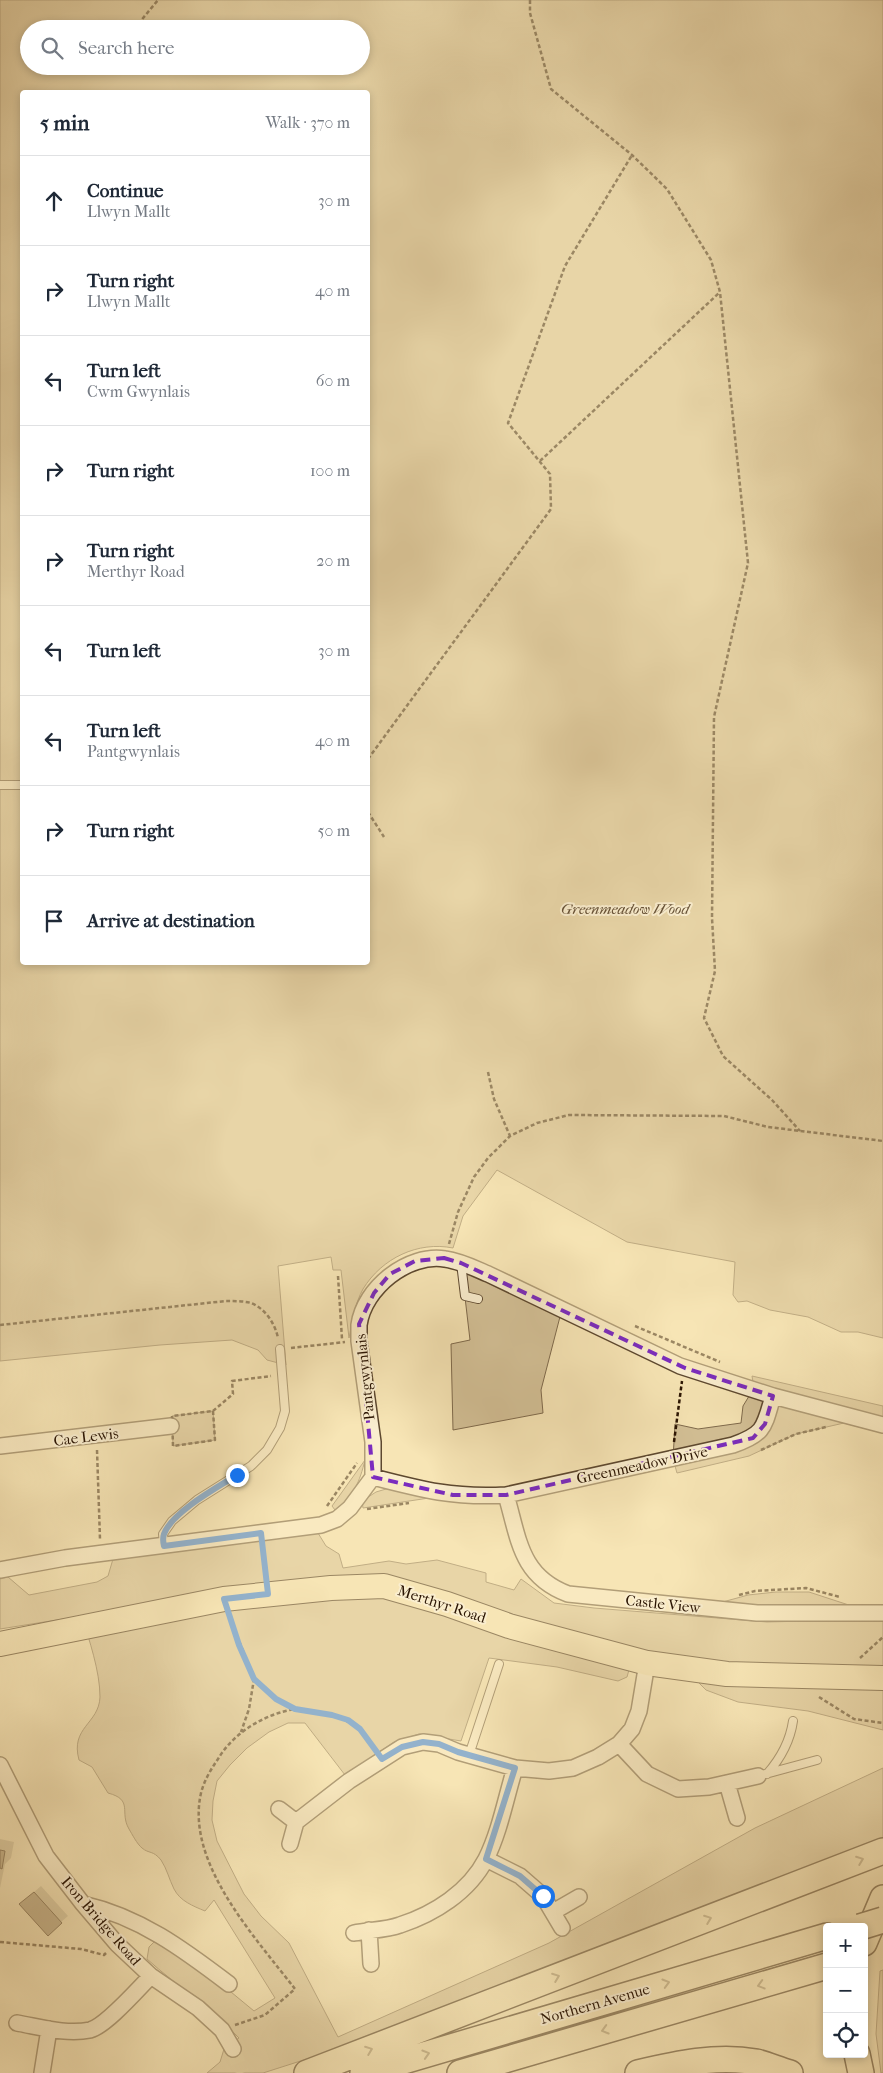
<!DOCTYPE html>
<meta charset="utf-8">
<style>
:root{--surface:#fff;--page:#f2f2f3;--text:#1f2937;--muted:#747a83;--line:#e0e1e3}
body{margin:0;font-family:"IM FELL French Canon",serif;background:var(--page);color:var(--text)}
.controls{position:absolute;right:15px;bottom:15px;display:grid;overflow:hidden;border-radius:5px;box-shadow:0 2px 8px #0003}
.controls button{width:45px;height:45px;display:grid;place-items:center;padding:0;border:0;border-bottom:1px solid var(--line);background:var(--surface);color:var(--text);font:25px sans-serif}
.stop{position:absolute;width:15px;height:15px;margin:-11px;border:4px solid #1a73e8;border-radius:50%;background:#fff}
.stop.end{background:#1a73e8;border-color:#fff;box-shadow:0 1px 5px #0008}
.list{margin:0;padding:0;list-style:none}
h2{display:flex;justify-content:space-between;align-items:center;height:65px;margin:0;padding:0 20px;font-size:21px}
h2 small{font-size:16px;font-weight:400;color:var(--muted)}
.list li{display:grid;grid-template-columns:32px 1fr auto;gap:15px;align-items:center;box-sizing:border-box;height:90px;padding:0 20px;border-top:1px solid var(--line)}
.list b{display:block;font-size:19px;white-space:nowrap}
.list p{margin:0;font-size:16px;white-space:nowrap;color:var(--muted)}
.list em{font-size:16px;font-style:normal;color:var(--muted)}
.icon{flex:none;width:28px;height:28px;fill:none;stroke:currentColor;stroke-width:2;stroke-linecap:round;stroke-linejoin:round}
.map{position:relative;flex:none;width:883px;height:2073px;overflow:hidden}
.search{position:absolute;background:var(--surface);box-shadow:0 2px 8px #0003;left:20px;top:20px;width:350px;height:55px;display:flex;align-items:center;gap:12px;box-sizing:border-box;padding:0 18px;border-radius:28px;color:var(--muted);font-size:19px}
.panel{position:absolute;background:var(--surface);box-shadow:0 2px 8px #0003;left:20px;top:90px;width:350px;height:875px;border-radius:5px}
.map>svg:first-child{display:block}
.green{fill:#d4c197;stroke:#7f6a4c;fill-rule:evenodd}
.shadow{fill:#0003}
.building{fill:#95815f;stroke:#2a1402}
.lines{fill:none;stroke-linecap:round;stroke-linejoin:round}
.minor-tunnel{stroke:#d8c69a;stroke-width:15;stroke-dasharray:15 8;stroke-linecap:butt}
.service-casing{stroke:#5d482f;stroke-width:10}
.minor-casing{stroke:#5d482f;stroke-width:18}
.primary-casing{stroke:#2a1402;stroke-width:26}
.trunk-casing{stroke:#2a1402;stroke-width:28}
.path{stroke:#2a1402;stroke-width:2.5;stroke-dasharray:4 2.5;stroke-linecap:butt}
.service{stroke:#faeecf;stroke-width:8}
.minor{stroke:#faeecf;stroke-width:15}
.primary{stroke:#f7e5b5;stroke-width:24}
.trunk{stroke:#f7e5b5;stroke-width:25}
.trunk-bridge-casing{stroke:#2a1402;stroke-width:28;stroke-linecap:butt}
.trunk-bridge{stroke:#f7e5b5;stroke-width:25}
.oneway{stroke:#9b8764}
.route{stroke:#1a73e8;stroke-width:6}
.marked{fill:none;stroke:#7b2cbf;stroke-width:4;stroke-dasharray:10 6;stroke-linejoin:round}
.labels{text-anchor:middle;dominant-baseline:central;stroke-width:4;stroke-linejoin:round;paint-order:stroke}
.park-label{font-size:15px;font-style:italic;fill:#665136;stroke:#faeecf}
.street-label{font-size:15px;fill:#2a1402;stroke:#faeecf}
</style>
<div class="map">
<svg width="883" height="2073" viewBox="0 0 883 2073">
<rect width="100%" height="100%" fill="#f7e5b5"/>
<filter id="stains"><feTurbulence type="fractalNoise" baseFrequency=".004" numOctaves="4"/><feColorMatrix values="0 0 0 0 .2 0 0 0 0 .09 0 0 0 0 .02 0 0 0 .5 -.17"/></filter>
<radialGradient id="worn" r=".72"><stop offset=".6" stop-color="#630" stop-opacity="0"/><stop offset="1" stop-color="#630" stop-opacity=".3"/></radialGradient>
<!-- green -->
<path class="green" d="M0 0H883V1338L858 1332H841L808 1317 770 1310 747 1301 738 1302 733 1295 735 1262 627 1242 497 1170 463 1216 453 1248C418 1241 382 1258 363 1289 355 1303 352 1323 349 1338L341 1270H333L331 1257 278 1266 286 1365 267 1360 258 1350 232 1340 160 1345 0 1361ZM29 29H361V66H29ZM22 92H368V962H22Z
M461 1263 562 1309 541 1390 543 1413 453 1430 451 1344 470 1340Z
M752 1376 883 1406V1433L844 1423 796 1434 749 1456 677 1473 673 1459 675 1424 698 1429 741 1423 743 1406 754 1388Z
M213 1411 215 1440 173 1446 172 1416Z
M365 1460C360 1481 353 1498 335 1510L332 1506Z
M386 1489H390L429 1498 363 1508 362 1501 376 1492Z
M318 1533 326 1546 339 1554 343 1568 389 1561 406 1564 437 1560 486 1573V1582L514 1590 521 1579 554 1603 594 1608 767 1622 883 1619V1730L808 1711 738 1702 706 1690 698 1682 632 1659 627 1677 618 1681 557 1667 489 1658 461 1741 419 1734 394 1742 345 1775 305 1723H288L269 1732 247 1748 230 1765 217 1781 213 1801 212 1820 217 1841 244 1894 261 1916 289 1943 338 2037 549 1943 755 1828 883 1768V1838L825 1863 360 2042 263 2073H207L220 2062 224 2049 239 2038C211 2008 177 1986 147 1959L149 1947 155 1941 231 1992 254 2011 275 1998 214 1900 205 1911C193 1906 180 1901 174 1889 169 1879 167 1869 161 1860 153 1850 149 1854 142 1848 137 1844 132 1834 129 1829 119 1812 134 1800 108 1793L92 1767 79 1760C70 1727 99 1724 100 1697 100 1671 89 1640 82 1616L0 1629V1579L8 1577 29 1595 97 1582 108 1576 113 1559Z
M776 1592H809L861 1609 755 1608 719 1603 748 1595Z
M883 1970V2073H881L876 2034 880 1971Z"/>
<!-- shadow -->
<path class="shadow" d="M0 1839 14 1842 11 1858 5 1864 0 1888Z
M41 1886 68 1916 61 1922 27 1898Z"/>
<!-- building -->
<path class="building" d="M0 1850 5 1851 2 1869 0 1868Z
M34 1892 62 1923 48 1936 19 1904Z"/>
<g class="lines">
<!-- minor-tunnel -->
<path class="minor-tunnel" d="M233 2049 242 2073"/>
<defs>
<path id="service" d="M0 785H22
M461 1263 465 1296 478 1299
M164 1546 163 1534 172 1521 197 1500 251 1466 267 1450 280 1428 285 1411 280 1349
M469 1755 499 1664
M767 1774C781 1758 790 1742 793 1721
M758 1776 817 1760"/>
<path id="minor" d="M0 1446 171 1426
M373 1477C423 1490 454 1498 506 1495L733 1445C765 1434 764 1427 773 1396L883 1425
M506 1495C519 1539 520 1576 568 1594L757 1613H883
M0 1570 65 1558 321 1525 337 1519 350 1508 373 1477V1442L359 1341C359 1336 359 1330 359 1325 364 1288 408 1253 445 1259 460 1261 474 1268 488 1274L680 1366 773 1396
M619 1744 647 1774 678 1789 709 1787 758 1776
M0 1765 46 1856 83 1904 117 1944 151 1976 198 2008 222 2030 233 2049
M727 1783 737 1818
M279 1809 296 1822
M290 1844 296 1822 349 1781 402 1747 423 1742 439 1744 458 1752 515 1768 549 1771 573 1768 598 1757 619 1744 632 1729 639 1711 647 1663
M486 1859 520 1876 543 1896 562 1928
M83 1904C140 1917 183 1949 229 1984
M553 1912 579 1897
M369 1930 371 1964
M354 1933C369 1930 386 1930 400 1925 434 1914 469 1892 486 1859 500 1831 506 1797 515 1768
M17 2023C40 2027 67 2035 90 2030 106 2026 138 1989 151 1976
M42 2073 49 2029"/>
<path id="primary" d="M0 1644 224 1599 331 1588 384 1586 447 1604 509 1626 647 1663 727 1674 883 1678"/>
<path id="trunk" d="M864 1943 883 1898
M857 2054 861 2073
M307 2073 883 1851
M363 2073 827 1936
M460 2073 827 1966
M638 2073C677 2064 716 2055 756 2062 768 2065 779 2070 790 2073"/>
</defs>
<!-- service casing -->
<use href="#service" class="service-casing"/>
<!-- minor casing -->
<use href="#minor" class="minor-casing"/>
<!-- primary casing -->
<use href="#primary" class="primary-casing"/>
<!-- trunk casing -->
<use href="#trunk" class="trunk-casing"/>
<!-- path -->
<path class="path" d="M530 0V13L551 89 632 155 667 189 711 260 720 292 748 563 714 717 712 918 715 971 704 1018 723 1056 772 1100 800 1131
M134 29 158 0
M540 461 720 292
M368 759 551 509 550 474 508 423 565 266 632 155
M368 812 384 837
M488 1072 494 1099 510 1136
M449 1244 458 1212 474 1177 488 1158 510 1136 537 1123 569 1115 724 1116 768 1127 883 1141
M338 1276 342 1339
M0 1325 226 1301C234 1301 244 1301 251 1303 266 1309 275 1324 278 1338
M635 1326 720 1362
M291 1348 345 1342
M213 1411 215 1440 173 1446 172 1416Z
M213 1411 233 1394 232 1381 271 1376
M674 1442 682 1381
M97 1450 100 1539
M761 1450 796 1434 826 1427
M327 1506 357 1463
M367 1509 409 1503
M263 1547 266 1576
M739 1595 755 1591 806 1588 840 1597
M230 1618 254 1679 249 1709 241 1732
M860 1658 883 1637
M254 1679C265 1691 279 1703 294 1709 300 1711 307 1710 313 1711 345 1717 355 1722 374 1747
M819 1697 854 1719 883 1723
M0 1942 81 1949 104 1955 106 1953
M235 2025 265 2015 295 1989C256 1938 185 1863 201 1793 204 1781 211 1769 218 1759 234 1732 265 1714 295 1709"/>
<!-- service -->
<use href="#service" class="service"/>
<!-- minor -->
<use href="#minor" class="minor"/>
<!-- primary -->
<use href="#primary" class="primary"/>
<!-- trunk -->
<use href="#trunk" class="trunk"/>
<defs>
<path id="trunk-bridge" d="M860 1927 883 1920"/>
</defs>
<!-- trunk-bridge casing -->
<use href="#trunk-bridge" class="trunk-bridge-casing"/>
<!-- trunk-bridge -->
<use href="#trunk-bridge" class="trunk-bridge"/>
</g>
<!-- one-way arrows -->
<defs><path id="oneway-chevron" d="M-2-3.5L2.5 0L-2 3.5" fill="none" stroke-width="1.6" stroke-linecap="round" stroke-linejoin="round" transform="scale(1.25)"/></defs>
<g class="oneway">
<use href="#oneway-chevron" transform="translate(860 1860) rotate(-21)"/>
<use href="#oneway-chevron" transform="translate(708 1919) rotate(-21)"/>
<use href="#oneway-chevron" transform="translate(556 1977) rotate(-21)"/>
<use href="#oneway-chevron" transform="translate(666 1983) rotate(-16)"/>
<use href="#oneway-chevron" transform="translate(761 1985) rotate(164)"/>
<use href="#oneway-chevron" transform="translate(605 2030) rotate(164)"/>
<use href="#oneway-chevron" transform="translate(369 2050) rotate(-21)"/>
<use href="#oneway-chevron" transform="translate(426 2054) rotate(-17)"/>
</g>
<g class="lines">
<!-- route -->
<path class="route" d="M237 1475C218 1487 172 1512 164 1534 163 1537 163 1542 164 1546L261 1533 268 1594 224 1599 239 1645 254 1679 276 1699 295 1709 332 1715 348 1720 360 1729 382 1759 402 1747 423 1742 439 1744 458 1752 515 1768 486 1859 520 1876 543 1896"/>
</g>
<!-- marked area -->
<path d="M0 0H883V2073H0ZM444 1258 461 1263 685 1368 773 1396 765 1424 753 1438 506 1495H453L373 1477 359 1324 374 1293 390 1274 415 1261Z" fill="#f7e5b5" fill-opacity=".55" fill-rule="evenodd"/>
<path class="marked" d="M444 1258 461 1263 685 1368 773 1396 765 1424 753 1438 506 1495H453L373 1477 359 1324 374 1293 390 1274 415 1261Z"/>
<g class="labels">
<!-- park labels -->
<g class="park-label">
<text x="625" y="909">Greenmeadow Wood</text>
</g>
<!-- street labels -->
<g class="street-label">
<text transform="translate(365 1377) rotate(-96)">Pantgwynlais</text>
<text transform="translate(86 1437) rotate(-7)">Cae Lewis</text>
<text transform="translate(642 1465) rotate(-12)">Greenmeadow Drive</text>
<text transform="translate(442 1604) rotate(18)">Merthyr Road</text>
<text transform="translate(663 1604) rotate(6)">Castle View</text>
<text transform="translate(101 1921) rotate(49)">Iron Bridge Road</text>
<text transform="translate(595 2004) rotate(-16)">Northern Avenue</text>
</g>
</g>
<rect width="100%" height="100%" filter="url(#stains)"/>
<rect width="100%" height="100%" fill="url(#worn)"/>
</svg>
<div class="controls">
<button>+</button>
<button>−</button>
<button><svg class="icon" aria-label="locate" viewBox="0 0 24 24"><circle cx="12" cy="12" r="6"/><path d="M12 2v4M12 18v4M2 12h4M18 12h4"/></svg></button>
</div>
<div class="stop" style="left:543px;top:1896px"></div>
<div class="stop end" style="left:237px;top:1475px"></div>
<div class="search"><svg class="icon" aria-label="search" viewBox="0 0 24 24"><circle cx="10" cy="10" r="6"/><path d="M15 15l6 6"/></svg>Search here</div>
<section class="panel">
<h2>5 min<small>Walk · 370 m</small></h2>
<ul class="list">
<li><svg class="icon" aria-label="ahead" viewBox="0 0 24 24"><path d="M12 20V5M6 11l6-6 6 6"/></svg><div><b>Continue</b><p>Llwyn Mallt</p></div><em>30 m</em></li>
<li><svg class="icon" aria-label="right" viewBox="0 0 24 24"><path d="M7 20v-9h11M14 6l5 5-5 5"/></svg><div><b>Turn right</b><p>Llwyn Mallt</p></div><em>40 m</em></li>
<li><svg class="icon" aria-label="left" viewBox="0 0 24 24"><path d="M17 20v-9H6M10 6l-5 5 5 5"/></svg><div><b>Turn left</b><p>Cwm Gwynlais</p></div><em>60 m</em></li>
<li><svg class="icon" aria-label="right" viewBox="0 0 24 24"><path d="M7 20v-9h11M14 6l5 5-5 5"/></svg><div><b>Turn right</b></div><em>100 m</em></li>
<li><svg class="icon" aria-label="right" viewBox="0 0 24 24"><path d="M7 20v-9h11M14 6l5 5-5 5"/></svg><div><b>Turn right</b><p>Merthyr Road</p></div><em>20 m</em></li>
<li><svg class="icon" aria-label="left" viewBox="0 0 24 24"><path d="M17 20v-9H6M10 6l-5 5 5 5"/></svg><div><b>Turn left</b></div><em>30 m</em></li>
<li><svg class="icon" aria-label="left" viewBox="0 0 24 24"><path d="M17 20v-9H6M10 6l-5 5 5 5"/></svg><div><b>Turn left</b><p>Pantgwynlais</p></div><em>40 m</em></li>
<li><svg class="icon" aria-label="right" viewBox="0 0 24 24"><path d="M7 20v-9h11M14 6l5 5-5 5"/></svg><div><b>Turn right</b></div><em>50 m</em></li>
<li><svg class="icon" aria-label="arrive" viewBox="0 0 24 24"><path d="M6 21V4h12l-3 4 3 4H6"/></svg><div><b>Arrive at destination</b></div></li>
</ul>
</section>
</div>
